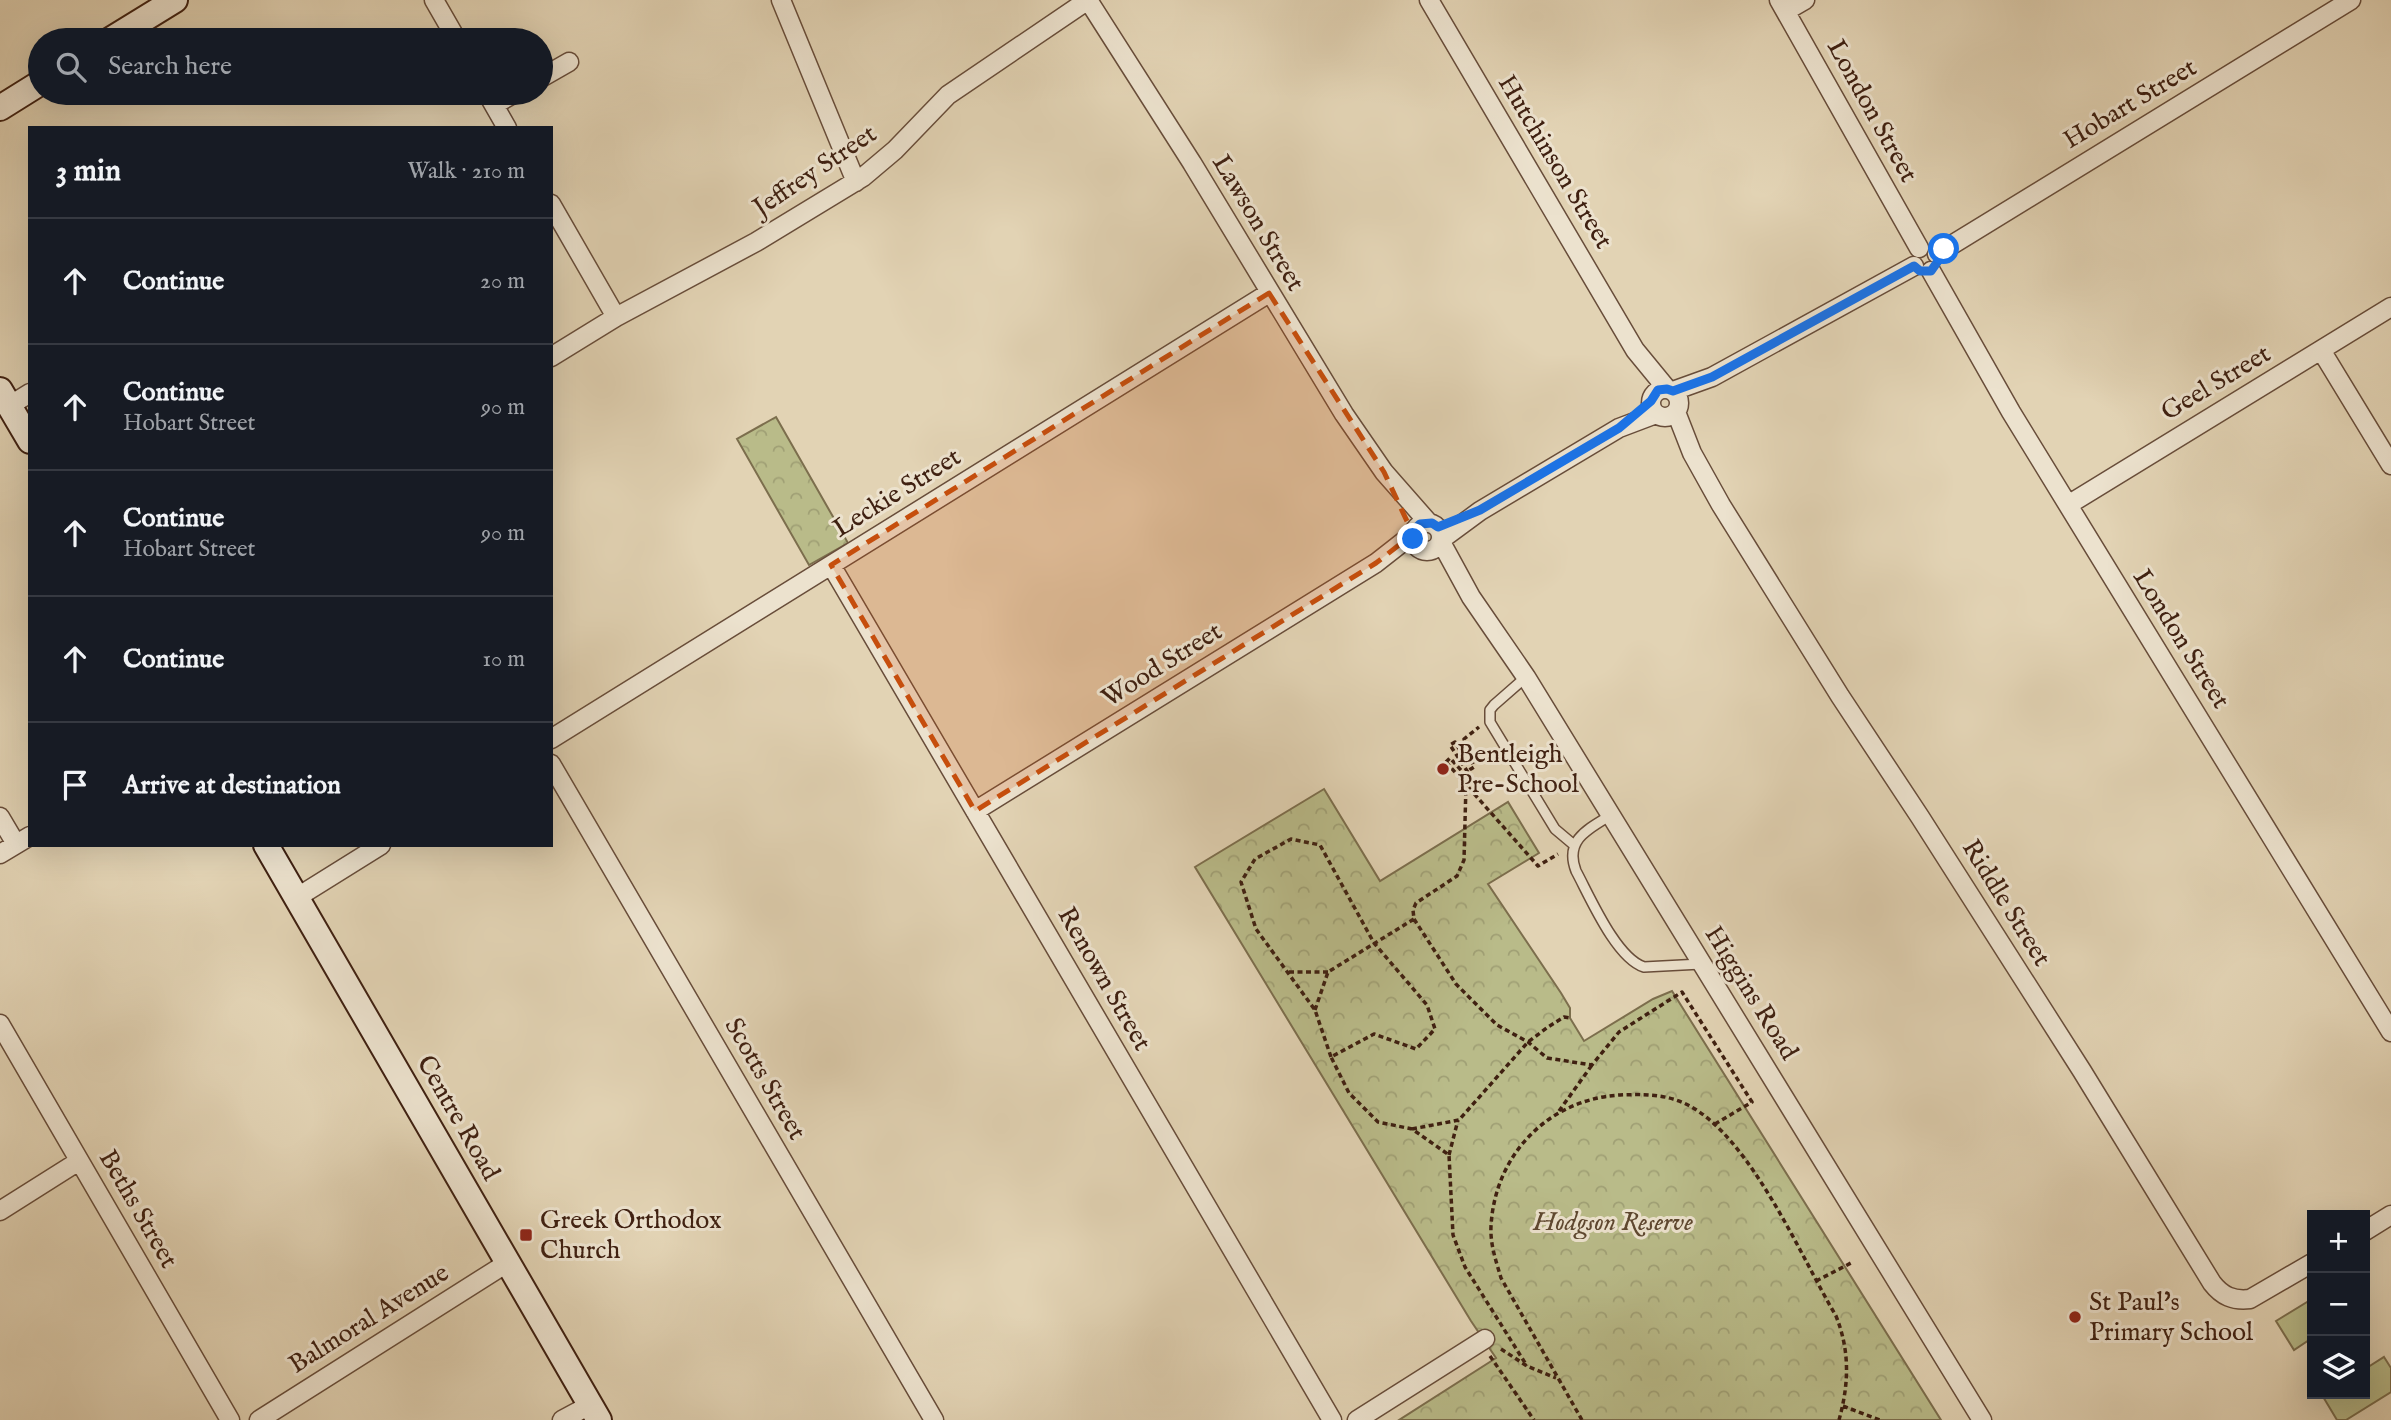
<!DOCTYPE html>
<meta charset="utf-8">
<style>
:root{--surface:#171b24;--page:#20242c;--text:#f1f3f6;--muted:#9ea1a6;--line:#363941}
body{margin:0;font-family:"IM FELL English",serif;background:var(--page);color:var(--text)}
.controls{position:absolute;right:21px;bottom:21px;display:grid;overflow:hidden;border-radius:0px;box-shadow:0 7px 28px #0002}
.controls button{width:63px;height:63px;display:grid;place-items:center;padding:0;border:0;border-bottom:2px solid var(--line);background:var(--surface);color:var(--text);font:35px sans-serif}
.stop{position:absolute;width:21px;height:21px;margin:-16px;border:5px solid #1a73e8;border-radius:50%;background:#fff}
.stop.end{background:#1a73e8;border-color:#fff;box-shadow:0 2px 7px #0008}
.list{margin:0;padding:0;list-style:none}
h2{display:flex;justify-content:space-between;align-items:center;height:91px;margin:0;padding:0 28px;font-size:30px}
h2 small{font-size:23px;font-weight:400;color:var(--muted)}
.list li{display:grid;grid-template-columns:46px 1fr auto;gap:21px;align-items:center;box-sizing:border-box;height:126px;padding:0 28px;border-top:2px solid var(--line)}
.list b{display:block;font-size:26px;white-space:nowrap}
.list p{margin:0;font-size:23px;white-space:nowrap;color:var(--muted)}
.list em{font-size:23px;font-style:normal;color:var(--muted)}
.icon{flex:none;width:38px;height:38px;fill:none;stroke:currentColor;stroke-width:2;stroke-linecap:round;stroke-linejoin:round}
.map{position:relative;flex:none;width:2391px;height:1420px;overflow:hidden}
.search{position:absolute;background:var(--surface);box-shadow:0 7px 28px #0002;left:28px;top:28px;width:525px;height:77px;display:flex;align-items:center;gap:18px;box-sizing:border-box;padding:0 24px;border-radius:38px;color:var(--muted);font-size:26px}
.panel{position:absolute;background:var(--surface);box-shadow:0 7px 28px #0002;left:28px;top:126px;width:525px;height:721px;border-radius:0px}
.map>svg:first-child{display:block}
.green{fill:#b9bb89;stroke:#7c6e4d;stroke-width:2}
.park{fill:url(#park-crowns);stroke:#7c6e4d;stroke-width:2}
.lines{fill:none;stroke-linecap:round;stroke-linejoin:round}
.lane-casing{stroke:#684d3a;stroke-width:12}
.street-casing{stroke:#684d3a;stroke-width:21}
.secondary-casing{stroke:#3f2011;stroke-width:28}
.path{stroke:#3f2011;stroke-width:3.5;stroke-dasharray:5 3.5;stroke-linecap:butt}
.lane{stroke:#ece2ce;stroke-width:9}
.street{stroke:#ece2ce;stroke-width:18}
.secondary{stroke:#ece2ce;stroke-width:24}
.route{stroke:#1a73e8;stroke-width:9}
.marked{fill:#c64e0d;fill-opacity:0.2;stroke:#c64e0d;stroke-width:5;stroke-dasharray:14 9;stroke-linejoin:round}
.poi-dot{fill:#8f2418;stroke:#ece2ce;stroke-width:2.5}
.labels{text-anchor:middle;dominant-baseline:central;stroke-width:6;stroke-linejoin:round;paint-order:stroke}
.street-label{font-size:26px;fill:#3f2011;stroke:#ece2ce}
.poi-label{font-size:26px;fill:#3f2011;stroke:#ece2ce;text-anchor:start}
.park-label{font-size:26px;font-style:italic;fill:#5e472f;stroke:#ece2ce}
</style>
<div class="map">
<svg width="2391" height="1420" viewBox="0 0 2391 1420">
<defs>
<pattern id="park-crowns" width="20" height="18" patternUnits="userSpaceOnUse" patternTransform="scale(1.75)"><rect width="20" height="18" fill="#b9bb89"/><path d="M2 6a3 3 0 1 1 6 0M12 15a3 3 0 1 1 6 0" fill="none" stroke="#a0a075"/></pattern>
</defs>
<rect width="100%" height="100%" fill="#e2d3b4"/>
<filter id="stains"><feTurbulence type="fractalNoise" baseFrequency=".00286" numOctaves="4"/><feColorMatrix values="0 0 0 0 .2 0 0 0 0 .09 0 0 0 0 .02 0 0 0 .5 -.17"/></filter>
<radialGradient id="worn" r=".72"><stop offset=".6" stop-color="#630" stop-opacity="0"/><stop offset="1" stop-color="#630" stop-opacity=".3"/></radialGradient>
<!-- green -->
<path class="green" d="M2312 1299V1338L2294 1350 2276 1321Z
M2384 1357 2391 1368V1392L2346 1420H2337L2322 1395 2365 1394V1369Z"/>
<!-- park -->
<path class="park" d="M776 417 848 543 809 565 737 439Z
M1324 789 1380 881 1508 802 1539 853 1488 884 1561 993 1570 1008V1018L1584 1041 1653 999 1672 991 1941 1420H1399L1496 1358 1471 1321 1195 867Z"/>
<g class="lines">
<defs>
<path id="lane" d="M1526 677 1494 705 1490 710V722L1555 829 1574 845
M1611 815C1588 829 1564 840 1576 871 1590 897 1616 958 1644 967L1701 964"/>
<path id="street" d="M434 0 457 40
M781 0 856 182
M1088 0 1192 163 1344 414 1384 472 1428 522
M1429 0 1635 350 1667 389
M1779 0 1919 248
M1786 11 1805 0
M541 78 569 62
M487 93 507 128
M494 105 515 93
M551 204 616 317
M1937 254 2351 0
M1931 271 2011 412 2391 1032
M2321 350 2391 465
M551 357 616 317 756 242 863 177 895 150 948 95 1088 0
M1651 403a14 14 0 1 1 28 0a14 14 0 1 1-28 0Z
M1673 391 1712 377 1914 266
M9 406 30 393
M1676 412 1692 453 1721 505 1840 696 1920 817 2082 1071 2212 1283C2222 1296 2233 1301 2250 1299L2312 1263
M2068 505 2391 307
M1413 537a14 14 0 1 1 28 0a14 14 0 1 1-28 0Z
M1442 539 1480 511 1619 428 1656 414
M1441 542 1471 597 1526 677 1982 1420
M831 565 1332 1420
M551 739 1269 293
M551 764 934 1420
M975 811 1376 563 1413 534
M0 817 16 844
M0 854 30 836
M296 898 381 845
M0 1024 230 1420
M0 1211 79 1161
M2365 1231 2391 1215
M259 1420 507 1263
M562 1420 590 1405
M1357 1420 1485 1339"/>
<path id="secondary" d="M110 40 175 0
M0 108 40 83
M0 390 30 441
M266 845 599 1420"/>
</defs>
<!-- lane casing -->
<use href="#lane" class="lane-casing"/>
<!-- street casing -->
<use href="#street" class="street-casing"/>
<!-- secondary casing -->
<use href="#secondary" class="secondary-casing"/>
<!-- path -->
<path class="path" d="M1446 762 1538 866 1558 854
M1446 762 1450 758 1469 779 1471 777 1450 745 1455 742 1471 769 1474 767 1464 739 1479 727
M1414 919 1456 984 1497 1025 1528 1042 1547 1058 1592 1065 1619 1032 1682 992 1752 1102 1715 1124
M1289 972H1328
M1315 1010 1328 972 1414 919 1413 910 1416 903 1457 876 1464 860 1466 784
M1331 1057 1315 1010 1256 929 1241 882 1255 859 1291 839 1320 845 1374 943 1427 1005 1435 1029 1416 1049 1374 1034 1331 1057 1349 1093 1378 1122 1412 1129 1449 1155 1453 1235 1465 1267 1527 1366
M1559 1111 1592 1065
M1412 1129 1459 1120 1528 1042 1548 1027 1564 1017 1570 1018
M1449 1155 1458 1120
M1816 1281 1851 1263
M1501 1349 1527 1366 1556 1378
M1490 1356 1534 1420
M1843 1406 1880 1420
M1582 1420 1501 1278C1496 1261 1490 1244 1491 1226 1495 1154 1549 1099 1620 1095 1643 1094 1667 1094 1688 1105 1751 1138 1800 1255 1836 1316 1850 1351 1849 1384 1839 1420"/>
<!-- lane -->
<use href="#lane" class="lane"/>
<!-- street -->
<use href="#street" class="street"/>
<!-- secondary -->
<use href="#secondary" class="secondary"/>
</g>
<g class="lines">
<!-- route -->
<path class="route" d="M1413 539 1414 530 1420 524 1432 523 1438 527 1480 510 1619 428 1651 401 1658 390 1667 389 1673 391 1712 377 1914 266 1920 271H1931L1938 261 1937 254 1944 249"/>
</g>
<!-- marked area -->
<path class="marked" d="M1269 293 1384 472 1413 534 1376 563 975 811 831 565Z"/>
<!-- markers -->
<g class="poi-dot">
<circle cx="1443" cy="769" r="7"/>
<rect x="519" y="1228" width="14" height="14" rx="3.5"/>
<circle cx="2075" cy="1317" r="7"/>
</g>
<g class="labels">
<!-- street labels -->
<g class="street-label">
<text transform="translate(2130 104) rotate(-31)">Hobart Street</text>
<text transform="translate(1872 111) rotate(61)">London Street</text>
<text transform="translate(1555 162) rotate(59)">Hutchinson Street</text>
<text transform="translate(815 171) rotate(-34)">Jeffrey Street</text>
<text transform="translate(1258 223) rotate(59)">Lawson Street</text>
<text transform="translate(2216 383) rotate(-31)">Geel Street</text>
<text transform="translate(897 493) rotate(-32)">Leckie Street</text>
<text transform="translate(2181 639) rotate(58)">London Street</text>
<text transform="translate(1162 665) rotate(-32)">Wood Street</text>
<text transform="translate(2006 903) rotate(58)">Riddle Street</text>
<text transform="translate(1104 979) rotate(60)">Renown Street</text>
<text transform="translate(1751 993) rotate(58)">Higgins Road</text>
<text transform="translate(765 1079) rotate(60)">Scotts Street</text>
<text transform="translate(458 1118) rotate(60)">Centre Road</text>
<text transform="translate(138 1209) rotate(60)">Beths Street</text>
<text transform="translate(369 1319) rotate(-32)">Balmoral Avenue</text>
</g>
<!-- poi labels -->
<g class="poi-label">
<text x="1457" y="754">Bentleigh<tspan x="1457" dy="30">Pre-School</tspan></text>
<text x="540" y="1220">Greek Orthodox<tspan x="540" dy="30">Church</tspan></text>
<text x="2089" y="1302">St Paul's<tspan x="2089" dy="30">Primary School</tspan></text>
</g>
<!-- park labels -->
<g class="park-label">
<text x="1613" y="1222">Hodgson Reserve</text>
</g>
</g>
<rect width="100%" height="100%" filter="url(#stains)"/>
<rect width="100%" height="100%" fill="url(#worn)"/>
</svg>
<div class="controls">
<button>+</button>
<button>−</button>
<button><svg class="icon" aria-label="layers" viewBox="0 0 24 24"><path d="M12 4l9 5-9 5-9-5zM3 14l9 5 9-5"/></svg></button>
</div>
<div class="stop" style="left:1944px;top:249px"></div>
<div class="stop end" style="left:1413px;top:539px"></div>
<div class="search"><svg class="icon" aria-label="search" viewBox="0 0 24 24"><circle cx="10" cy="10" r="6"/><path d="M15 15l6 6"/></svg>Search here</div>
<section class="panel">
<h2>3 min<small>Walk · 210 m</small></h2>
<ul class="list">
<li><svg class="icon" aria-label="ahead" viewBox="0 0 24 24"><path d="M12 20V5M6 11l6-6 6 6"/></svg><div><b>Continue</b></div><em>20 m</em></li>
<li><svg class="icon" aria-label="ahead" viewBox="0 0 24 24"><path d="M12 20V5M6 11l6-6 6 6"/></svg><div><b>Continue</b><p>Hobart Street</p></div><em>90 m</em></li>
<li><svg class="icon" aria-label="ahead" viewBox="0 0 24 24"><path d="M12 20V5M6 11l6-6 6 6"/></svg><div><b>Continue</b><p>Hobart Street</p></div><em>90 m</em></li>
<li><svg class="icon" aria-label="ahead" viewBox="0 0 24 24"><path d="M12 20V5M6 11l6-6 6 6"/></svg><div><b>Continue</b></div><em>10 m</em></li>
<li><svg class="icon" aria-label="arrive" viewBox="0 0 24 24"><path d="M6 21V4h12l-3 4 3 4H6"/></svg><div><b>Arrive at destination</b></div></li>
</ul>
</section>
</div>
